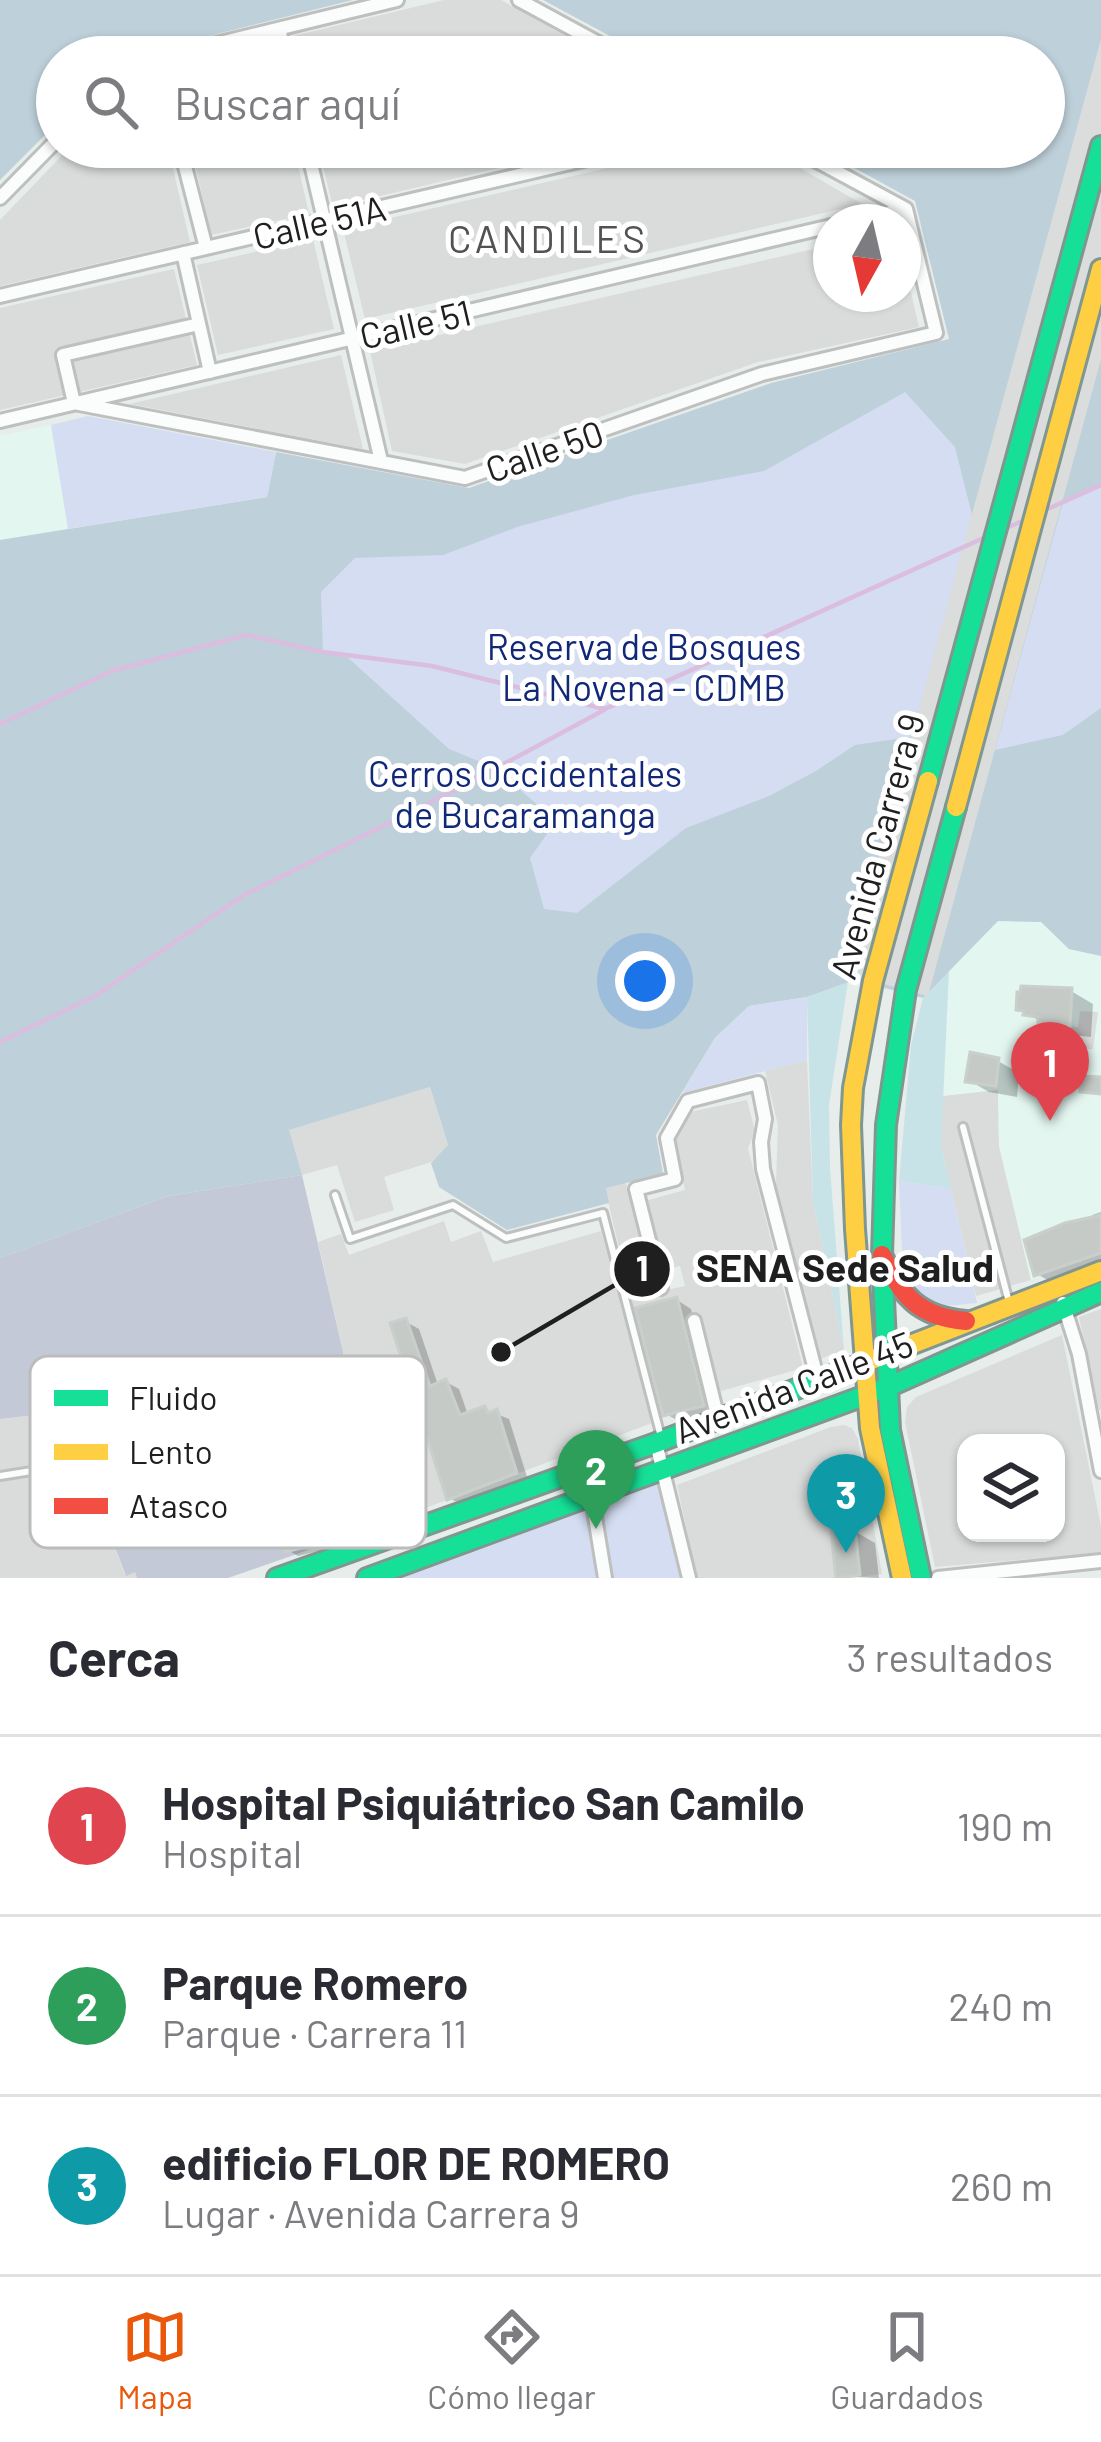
<!DOCTYPE html>
<html lang="es">
<meta charset="utf-8">
<style>
:root{--surface:#fff;--page:#f2f2f3;--text:#2b2b33;--muted:#7c7c81;--line:#e1e1e2;--accent:#ea580c}
body{margin:0;font-family:Barlow,sans-serif;background:var(--page);color:var(--text)}
.controls{position:absolute;right:36px;bottom:36px;display:grid;overflow:hidden;border-radius:24px;box-shadow:0 3px 9px #0004}
.controls button{width:108px;height:108px;display:grid;place-items:center;padding:0;border:0;border-bottom:3px solid var(--line);background:var(--surface);color:var(--text);font:60px sans-serif}
.compass{position:absolute;left:813px;top:204px;width:108px;height:108px;border-radius:50%;background:var(--surface);box-shadow:0 3px 9px #0004;rotate:188deg}
.you{position:absolute;left:645px;top:981px;width:42px;height:42px;margin:-30px;border:9px solid #fff;border-radius:50%;background:#1a73e8;box-shadow:0 0 0 18px #1a73e833}
.badge{display:grid;place-items:center;width:78px;height:78px;border-radius:50%;background:var(--accent);color:#fff;font-size:39px;font-weight:700}
.pin{position:absolute;translate:-50% -99px;filter:drop-shadow(0 3px 6px #0008)}
.pin::after{content:'';position:absolute;top:63px;width:42px;height:36px;background:inherit;clip-path:polygon(0 0,100% 0,50% 100%)}
.list{margin:0;padding:0;list-style:none}
h2{display:flex;justify-content:space-between;align-items:center;height:156px;margin:0;padding:0 48px;font-size:51px}
h2 small{font-size:39px;font-weight:400;color:var(--muted)}
.list li{display:grid;grid-template-columns:78px 1fr auto;gap:36px;align-items:center;box-sizing:border-box;height:180px;padding:0 48px;border-top:3px solid var(--line)}
.list b{display:block;font-size:45px;white-space:nowrap}
.list p{margin:0;font-size:39px;white-space:nowrap;color:var(--muted)}
.list em{font-size:39px;font-style:normal;color:var(--muted)}
.icon{flex:none;width:66px;height:66px;fill:none;stroke:currentColor;stroke-width:2;stroke-linecap:round;stroke-linejoin:round}
.map{position:relative;flex:none;width:1101px;height:1578px;overflow:hidden}
.search{position:absolute;background:var(--surface);box-shadow:0 3px 9px #0004;left:36px;right:36px;top:36px;height:132px;display:flex;align-items:center;gap:30px;box-sizing:border-box;padding:0 42px;border-radius:66px;color:var(--muted);font-size:45px}
.sheet{height:696px;background:var(--surface)}
nav{display:flex;justify-content:space-around;align-items:center;box-sizing:border-box;height:168px;border-top:3px solid var(--line);background:var(--surface);font-size:33px;color:var(--muted)}
nav a{display:grid;justify-items:center;gap:6px}
nav .on{color:var(--accent)}
.map>svg:first-child{display:block}
.residential{fill:#d9dcda;fill-rule:evenodd}
.education{fill:#e3f6f0}
.grass{fill:#c8e3e8}
.forest{fill:#bed0da}
.cemetery{fill:#c4c9d7}
.park{fill:#d4ddf1}
.parking{fill:#dbdedc}
.pier{fill:#dadddc}
.shadow{fill:#0003}
.lines{fill:none;stroke-linecap:round;stroke-linejoin:round}
.stream{stroke:#dbbddf;stroke-width:4.5}
.building{fill:#c5cac6;stroke:#c9d0cb;stroke-width:3}
.lane-casing{stroke:#bec0bf;stroke-width:12}
.street-casing{stroke:#bec0bf;stroke-width:18}
.fast-casing{stroke:#809791;stroke-width:24}
.slow-casing{stroke:#809791;stroke-width:24}
.jam-casing{stroke:#809791;stroke-width:24}
.lane{stroke:#fbfcfc;stroke-width:6}
.street{stroke:#fbfcfc;stroke-width:12}
.fast{stroke:#16e098;stroke-width:18}
.slow{stroke:#ffcf43;stroke-width:18}
.jam{stroke:#f24e42;stroke-width:18}
.labels{text-anchor:middle;dominant-baseline:central;stroke-width:10;stroke-linejoin:round;paint-order:stroke}
.street-label{font-size:36px;fill:#1f1f1f;stroke:#fff}
.park-label{font-size:36px;fill:#112878;stroke:#fff}
.neighbourhood-label{font-size:39px;letter-spacing:3px;fill:#525252;stroke:#fff}
.key{fill:#fff;stroke:#bcbcbc;stroke-width:3}
.key-label{font-size:33px;fill:#1f1f1f}
.leader{fill:none;stroke:#1f1f1f;stroke-width:4.5}
.callout-dot{fill:#1f1f1f;stroke:#fff;stroke-width:4.5}
.mark-label{font-size:36px;text-anchor:middle;font-weight:bold;fill:#fff}
.callout-label{font-size:39px;text-anchor:middle;font-weight:bold;fill:#1f1f1f;stroke:#fff;stroke-width:10;stroke-linejoin:round;paint-order:stroke}
</style>
<div class="map">
<svg width="1101" height="1578" viewBox="0 0 1101 1578">
<rect width="100%" height="100%" fill="#e7edea"/>
<!-- residential -->
<path class="residential" d="M444 0H501L582 45 532 57H299L293 36Z
M70 147H168L190 242 0 286V220Z
M191 147H294L309 214 211 235Z
M318 147H589L333 207Z
M698 147H764L862 204 365 319 343 229Z
M313 239 334 329 218 355 197 265Z
M831 245V294H903V258L919 327 758 362 465 464 392 451 370 351Z
M174 269 197 365 0 410V308Z
M341 355 363 449 130 404Z
M807 1060 813 1201 844 1350 820 1359 776 1184 778 1125 765 1071Z
M430 1087 448 1146 431 1162 384 1177 394 1210 355 1222 337 1165 302 1175 288 1130Z
M998 1089 999 1146 1031 1280 976 1296 941 1147 942 1096Z
M747 1100 755 1131 748 1148 803 1368 703 1396 677 1298 633 1308 605 1188 626 1183 653 1293 685 1286 680 1266 662 1270 645 1201 685 1190 674 1144 690 1112Z
M444 1221 451 1242 481 1231 493 1262 601 1231 652 1423 383 1524 318 1242 341 1234 349 1255Z
M1101 1309V1410H1099L1079 1317Z
M1062 1335 1101 1526V1553L935 1567 905 1422 907 1407 916 1397ZM966 1443H1056V1533H966Z
M69 1411 91 1520 104 1518 125 1575 135 1572 137 1578H0V1419Z
M844 1425 852 1428 858 1439 882 1574 850 1578H697L677 1485 831 1427Z"/>
<!-- education -->
<path class="education" d="M51 425 68 529 0 540V436Z
M998 921 1041 922 1069 949 1101 956V1253L1031 1280 999 1146 998 1090 942 1096 949 970Z"/>
<!-- grass -->
<path class="grass" d="M949 970 941 1147 951 1189 899 1181 911 1045 923 998Z
M848 982 829 1105 830 1168 844 1350 813 1201 807 997Z"/>
<!-- forest -->
<path class="forest" d="M0 0H353L124 57H57V123L0 180Z
M543 0H1101V956L1069 949 1041 922 998 921 923 998 854 980 807 997 749 1006 715 1038 656 1135 663 1174 606 1188 609 1203 507 1230 439 1187 431 1163 448 1145 430 1087 289 1130 302 1175 168 1196 0 1258V540L267 497 276 452 469 488 771 383 949 339 915 201 816 147H1044V57H649Z"/>
<!-- cemetery -->
<path class="cemetery" d="M302 1175 383 1524 228 1578H137L135 1572 126 1576 104 1518 91 1521 69 1411 0 1419V1258L168 1196Z"/>
<!-- park -->
<path class="park" d="M905 392 955 447 972 515 923 735 855 745 816 771 769 796 686 828 577 913 544 909 530 858 556 821 495 768 449 749 345 655 323 652 321 592 355 558 443 555 517 527 634 495 764 471Z
M88 416 276 452 267 497 68 529 51 425Z
M1101 485V708L1063 735 995 750 1063 502Z
M807 997V1060L682 1093 715 1038 749 1006Z
M899 1181 951 1189 977 1303C941 1307 920 1310 903 1272Z
M659 1481 682 1578H386Z"/>
<!-- parking -->
<path class="parking" d="M1080 1011 1098 1012 1093 1049H1077L1074 1075 1060 1074 1059 1077 1035 1073 1042 1024 1078 1027Z"/>
<!-- pier -->
<path class="pier" d="M1101 39V359L928 996 847 974Z"/>
<!-- shadow -->
<path class="shadow" d="M1071 991 1093 1004 1091 1037 1063 1034 1019 1009Z
M998 1061 1019 1073 1017 1097 989 1092 968 1080Z
M1101 1212V1271L1058 1286 1037 1274 1094 1219 1092 1215Z
M677 1300 691 1309 716 1413 680 1422 666 1414Z
M406 1322 419 1329 438 1385 446 1382 459 1389 468 1415 484 1409 509 1419 528 1480 462 1505 449 1498Z
M309 1492 319 1498 331 1548 298 1556 288 1550Z
M854 1531 875 1543 879 1578 839 1576Z"/>
<g class="lines">
<!-- stream -->
<path class="stream" d="M1043 511 1101 485
M1004 529 1027 519
M0 724 112 671 246 635 323 652 432 666 605 709 988 536
M0 1042 95 996 244 895 461 787 604 710"/>
</g>
<!-- building -->
<path class="building" d="M1021 986 1072 988 1070 1026 1038 1023V1017L1023 1015 1024 1011 1016 1010 1017 992H1020Z
M970 1052 999 1058 996 1086 965 1082Z
M1080 1076 1101 1077V1094L1080 1092Z
M1101 1215V1253L1034 1276 1024 1240 1065 1223Z
M677 1297 704 1406 663 1416 635 1308Z
M406 1318 430 1386 446 1379 460 1415 485 1406 488 1413 497 1409 517 1473 447 1500 390 1323Z
M309 1489 322 1543 285 1552 272 1498Z
M855 1528 860 1575 836 1578 831 1531Z"/>
<g class="lines">
<defs>
<path id="lane" d="M963 1127 1009 1302
M335 1195 350 1239 453 1205 506 1238 603 1213 661 1437
M0 1476 63 1466"/>
<path id="street" d="M519 0 624 57
M279 29 286 57
M162 57 397 0
M575 57 608 49
M180 147 206 248
M307 147 381 461
M0 198 57 140
M849 222 905 209
M183 253 210 372
M0 296 639 147
M199 324 63 355 74 403 465 478 762 374 936 333 906 209 791 147
M0 421 831 226
M661 1288 636 1189 675 1179 667 1138 688 1101 758 1083 765 1119 761 1142 763 1169 818 1381
M1063 1303 1079 1354 1101 1471
M694 1321 718 1419
M656 1443 689 1578
M587 1468 605 1578
M938 1578 1101 1561"/>
<path id="fast" d="M928 781 1101 146
M277 1578 656 1443 843 1371
M367 1578 888 1387 1101 1292
M921 1578 890 1430 882 1255 886 1125 906 990 956 807"/>
<path id="slow" d="M956 807 1101 269
M843 1371 1101 1271
M902 1578 870 1428 855 1229 851 1125 853 1088 873 981 928 781"/>
<path id="jam" d="M882 1255C901 1296 919 1317 966 1321"/>
</defs>
<!-- lane casing -->
<use href="#lane" class="lane-casing"/>
<!-- street casing -->
<use href="#street" class="street-casing"/>
<!-- fast casing -->
<use href="#fast" class="fast-casing"/>
<!-- slow casing -->
<use href="#slow" class="slow-casing"/>
<!-- jam casing -->
<use href="#jam" class="jam-casing"/>
<!-- lane -->
<use href="#lane" class="lane"/>
<!-- street -->
<use href="#street" class="street"/>
<!-- fast -->
<use href="#fast" class="fast"/>
<!-- slow -->
<use href="#slow" class="slow"/>
<!-- jam -->
<use href="#jam" class="jam"/>
</g>
<g class="labels">
<!-- street labels -->
<g class="street-label">
<text transform="translate(319 221) rotate(-13)">Calle 51A</text>
<text transform="translate(415 323) rotate(-13)">Calle 51</text>
<text transform="translate(544 450) rotate(-19)">Calle 50</text>
<text transform="translate(876 846) rotate(-75)">Avenida Carrera 9</text>
<text transform="translate(793 1386) rotate(-21)">Avenida Calle 45</text>
</g>
<!-- park labels -->
<g class="park-label">
<text x="644" y="645">Reserva de Bosques<tspan x="644" dy="41">La Novena - CDMB</tspan></text>
<text x="525" y="772">Cerros Occidentales<tspan x="525" dy="41">de Bucaramanga</tspan></text>
</g>
<!-- neighbourhood labels -->
<g class="neighbourhood-label">
<text x="548" y="237">CANDILES</text>
</g>
</g>
<!-- legend -->
<rect x="30" y="1356" width="396" height="192" rx="18" class="key"/>
<rect x="54" y="1390" width="54" height="16" fill="#16e098"/>
<rect x="54" y="1444" width="54" height="16" fill="#ffcf43"/>
<rect x="54" y="1498" width="54" height="16" fill="#f24e42"/>
<g class="key-label">
<text x="129" y="1410">Fluido</text>
<text x="129" y="1464">Lento</text>
<text x="129" y="1518">Atasco</text>
</g>
<!-- callouts -->
<path class="leader" d="M501 1352L642 1269"/>
<g class="callout-dot">
<circle cx="501" cy="1352" r="12"/>
<circle cx="642" cy="1269" r="30"/>
</g>
<g class="mark-label">
<text x="642" y="1281">1</text>
</g>
<g class="callout-label">
<text x="845" y="1282">SENA Sede Salud</text>
</g>
</svg>
<div class="controls">
<button><svg class="icon" aria-label="layers" viewBox="0 0 24 24"><path d="M12 4l9 5-9 5-9-5zM3 14l9 5 9-5"/></svg></button>
</div>
<svg class="compass" viewBox="-18 -18 36 36"><path d="M0-13l5 13h-10z" fill="#e53935"/><path d="M0 13l5-13h-10z" fill="#7c7c81"/></svg>
<div class="you"></div>
<div class="pin badge" style="left:1050px;top:1121px;background:#e0444e">1</div>
<div class="pin badge" style="left:596px;top:1529px;background:#2e9e5b">2</div>
<div class="pin badge" style="left:846px;top:1553px;background:#0f9aa8">3</div>
<div class="search"><svg class="icon" aria-label="search" viewBox="0 0 24 24"><circle cx="10" cy="10" r="6"/><path d="M15 15l6 6"/></svg>Buscar aquí</div>
</div>
<section class="sheet">
<h2>Cerca<small>3 resultados</small></h2>
<ul class="list">
<li><span class="badge" style="background:#e0444e">1</span><div><b>Hospital Psiquiátrico San Camilo</b><p>Hospital</p></div><em>190 m</em></li>
<li><span class="badge" style="background:#2e9e5b">2</span><div><b>Parque Romero</b><p>Parque · Carrera 11</p></div><em>240 m</em></li>
<li><span class="badge" style="background:#0f9aa8">3</span><div><b>edificio FLOR DE ROMERO</b><p>Lugar · Avenida Carrera 9</p></div><em>260 m</em></li>
</ul>
</section>
<nav>
<a class="on"><svg class="icon" aria-label="map" viewBox="0 0 24 24"><path d="M3 6l6-2 6 2 6-2v14l-6 2-6-2-6 2zM9 4v14M15 6v14"/></svg>Mapa</a>
<a><svg class="icon" aria-label="directions" viewBox="0 0 24 24"><path d="M12 3l9 9-9 9-9-9zM9 14v-3h6M13 9l2 2-2 2"/></svg>Cómo llegar</a>
<a><svg class="icon" aria-label="saved" viewBox="0 0 24 24"><path d="M7 4h10v16l-5-4-5 4z"/></svg>Guardados</a>
</nav>
